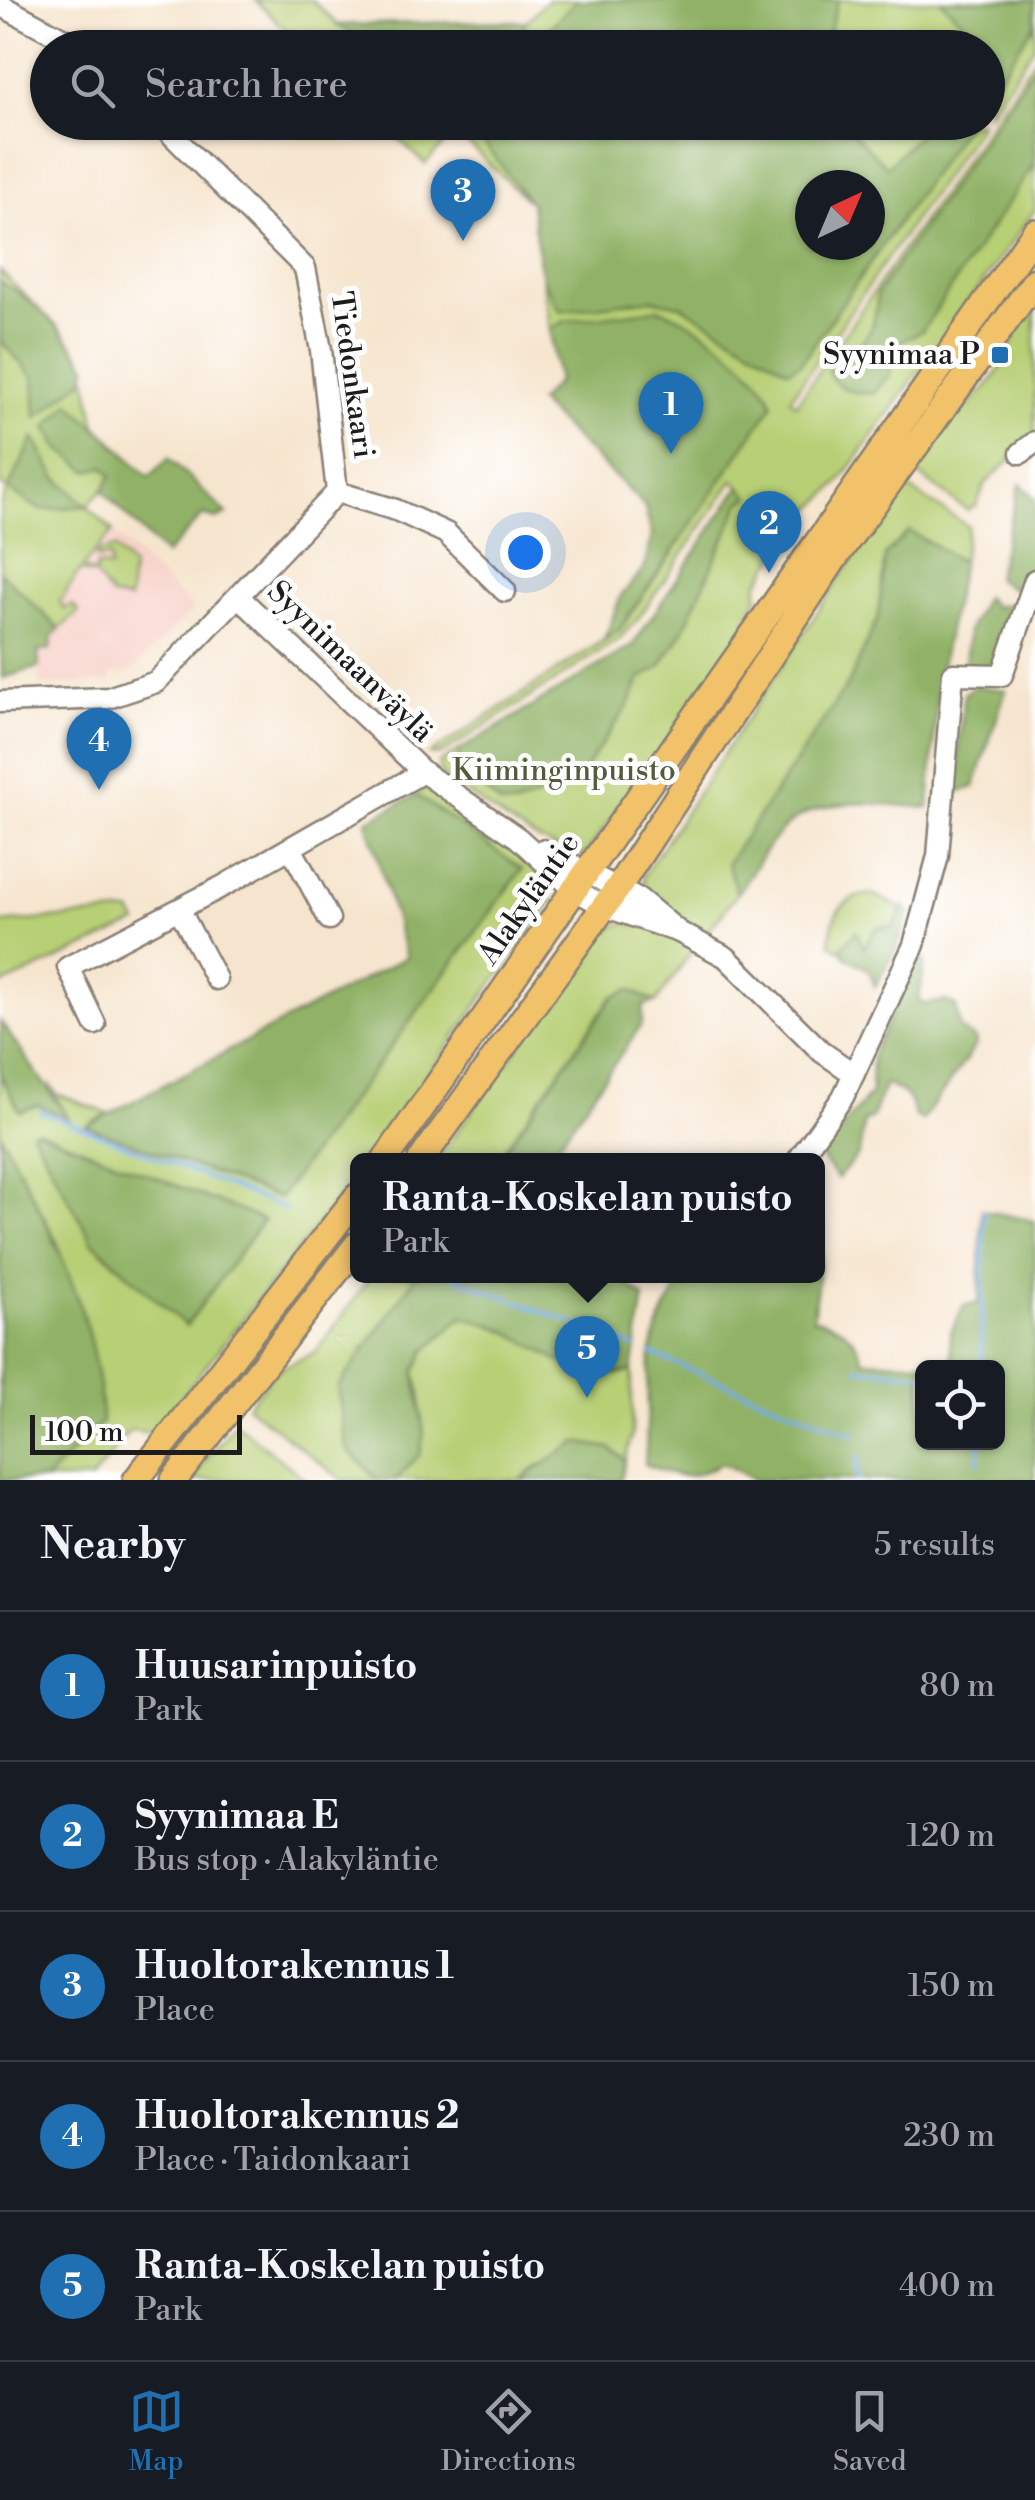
<!DOCTYPE html>
<meta charset="utf-8">
<style>
:root{--surface:#171b24;--page:#20242c;--text:#f1f3f6;--muted:#9ea1a6;--line:#363941;--accent:#1f6fb2}
body{margin:0;font-family:"Libre Bodoni",serif;background:var(--page);color:var(--text)}
.controls{position:absolute;right:30px;bottom:30px;display:grid;overflow:hidden;border-radius:15px;box-shadow:0 2px 8px #0004}
.controls button{width:90px;height:90px;display:grid;place-items:center;padding:0;border:0;border-bottom:2px solid var(--line);background:var(--surface);color:var(--text);font:50px sans-serif}
.compass{position:absolute;left:795px;top:170px;width:90px;height:90px;border-radius:50%;background:var(--surface);box-shadow:0 2px 8px #0004;rotate:44deg}
.scale{position:absolute;left:30px;bottom:25px;width:212px;box-sizing:border-box;padding-left:10px;border:5px solid #1c1c1c;border-top:0;font-size:28px;line-height:35px;white-space:nowrap;color:#1c1c1c;-webkit-text-stroke:8px #fff;paint-order:stroke}
.you{position:absolute;left:525px;top:552px;width:35px;height:35px;margin:-25px;border:8px solid #fff;border-radius:50%;background:#1a73e8;box-shadow:0 0 0 15px #1a73e833}
.badge{display:grid;place-items:center;width:65px;height:65px;border-radius:50%;background:var(--accent);color:#fff;font-size:32px;font-weight:700}
.pin{position:absolute;translate:-50% -82px;filter:drop-shadow(0 2px 5px #0008)}
.pin::after{content:'';position:absolute;top:52px;width:35px;height:30px;background:inherit;clip-path:polygon(0 0,100% 0,50% 100%)}
.popup{position:absolute;left:350px;top:1153px;width:475px;height:130px;box-sizing:border-box;display:grid;place-content:center;border-radius:15px;background:var(--surface);filter:drop-shadow(0 2px 8px #0005);font-size:32px;white-space:nowrap;color:var(--muted)}
.popup b{font-size:38px;color:var(--text)}
.popup::after{content:'';position:absolute;left:50%;top:100%;margin-left:-20px;border:20px solid transparent;border-top-color:var(--surface)}
.list{margin:0;padding:0;list-style:none}
h2{display:flex;justify-content:space-between;align-items:center;height:130px;margin:0;padding:0 40px;font-size:42px}
h2 small{font-size:32px;font-weight:400;color:var(--muted)}
.list li{display:grid;grid-template-columns:65px 1fr auto;gap:30px;align-items:center;box-sizing:border-box;height:150px;padding:0 40px;border-top:2px solid var(--line)}
.list b{display:block;font-size:38px;white-space:nowrap}
.list p{margin:0;font-size:32px;white-space:nowrap;color:var(--muted)}
.list em{font-size:32px;font-style:normal;color:var(--muted)}
.icon{flex:none;width:55px;height:55px;fill:none;stroke:currentColor;stroke-width:2;stroke-linecap:round;stroke-linejoin:round}
.map{position:relative;flex:none;width:1035px;height:1480px;overflow:hidden}
.search{position:absolute;background:var(--surface);box-shadow:0 2px 8px #0004;left:30px;right:30px;top:30px;height:110px;display:flex;align-items:center;gap:25px;box-sizing:border-box;padding:0 35px;border-radius:55px;color:var(--muted);font-size:38px}
.sheet{height:880px;background:var(--surface)}
nav{display:flex;justify-content:space-around;align-items:center;box-sizing:border-box;height:140px;border-top:2px solid var(--line);background:var(--surface);font-size:28px;color:var(--muted)}
nav a{display:grid;justify-items:center;gap:5px}
nav .on{color:var(--accent)}
.map>svg:first-child{display:block}
.built{fill:#f7d1c8}
.green{fill:#b7cf74;stroke:#6a7648;stroke-width:2.5;fill-rule:evenodd}
.forest{fill:#91b266;stroke:#566741;stroke-width:2.5;fill-rule:evenodd}
.lines{fill:none;stroke-linecap:round;stroke-linejoin:round}
.stream{stroke:#75abe3;stroke-width:4}
.minor-casing{stroke:#898075;stroke-width:25}
.major-casing{stroke:#898075;stroke-width:30}
.minor{stroke:#fff;stroke-width:20}
.major{stroke:#f2c26a;stroke-width:25}
.poi-dot{fill:#1f6fb2;stroke:#fff;stroke-width:4}
.labels{text-anchor:middle;dominant-baseline:central;stroke-width:10;stroke-linejoin:round;paint-order:stroke}
.poi-label{font-size:30px;fill:#1c1c1c;stroke:#fff;text-anchor:end}
.street-label{font-size:30px;fill:#1c1c1c;stroke:#fff}
.park-label{font-size:30px;fill:#525b3b;stroke:#fff}
</style>
<div class="map">
<svg width="1035" height="1480" viewBox="0 0 1035 1480">
<rect width="100%" height="100%" fill="#fff"/>
<filter id="ink" filterUnits="userSpaceOnUse"><feTurbulence type="fractalNoise" baseFrequency=".01" numOctaves="2"/><feDisplacementMap in="SourceGraphic" scale="20" xChannelSelector="R" yChannelSelector="G"/><feConvolveMatrix kernelMatrix="1 2 1 2 8 2 1 2 1" color-interpolation-filters="sRGB"/></filter>
<filter id="wash" filterUnits="userSpaceOnUse"><feTurbulence type="fractalNoise" baseFrequency=".0048" numOctaves="4" result="noise"/><feDisplacementMap in="SourceGraphic" scale="40" xChannelSelector="R" yChannelSelector="G"/><feGaussianBlur stdDeviation="2.25" result="paint"/><feColorMatrix in="noise" values="0 0 0 0 0 0 0 0 0 0 0 0 0 0 0 0 0 1.4 0 .05"/><feComposite in="paint" operator="in"/></filter>
<g filter="url(#wash)">
<rect width="100%" height="100%" fill="#f6e5ce"/>
<!-- built -->
<path class="built" d="M56 477 194 609 130 673 111 674V682L40 685 38 651 59 629 0 572V507Z"/>
<!-- green -->
<path class="green" d="M255 0H312L338 25 527 21 547 0H1035V45L988 114V48L304 47Z
M1035 58V210L839 483 799 522 758 583V598L738 640 585 855C539 852 478 799 440 774L439 763 633 645 740 486 733 481 638 619 618 640 440 755 430 754 619 630 681 541 538 402 558 381 531 204 456 132 425 164 382 123H981L790 399 796 404ZM810 185H870V245H810Z
M0 271 58 328 85 370 96 426 132 460 87 506 113 531 82 568 95 574 97 565 110 568V557L97 559 98 553 115 548 132 567 129 600 112 597 95 575 79 571 60 602 64 609 72 605 79 612 59 629 0 572V507L8 489 0 485Z
M1035 288V437L985 484 976 506 967 510 912 470C925 453 939 426 955 415 977 399 987 389 1002 365 1017 340 1018 310 1035 288Z
M902 484 968 526 962 562 909 531 886 554 878 617 849 683 728 863 737 894 705 935C682 921 639 905 644 874Z
M428 787C465 813 543 855 552 901L367 1160H357V1174L153 1433 130 1430 91 1480H45L102 1422 58 1244 0 1133V1074L20 1111 38 1105 68 1118 49 1084 57 1094 107 1113 87 1125 279 1198 522 870 416 795ZM263 1220 186 1326 93 1243Z
M872 894 902 908 894 927 882 926 863 948 858 943 842 946 843 952 830 943C831 915 843 896 872 894Z
M131 912 137 923 0 986V923Z
M621 923 645 925 695 947 656 1002 629 990 612 997 497 1160H436L601 934Z
M371 1276H416L338 1387 346 1448 378 1480H342L247 1406 277 1370 316 1352Z
M463 1315C477 1321 494 1325 508 1332 552 1354 579 1384 632 1371V1434L625 1460 609 1448 537 1466 520 1480H396L419 1454 421 1393 415 1372 425 1351Z
M235 1423 306 1480H191Z"/>
<!-- forest -->
<path class="forest" d="M577 0H838L825 47H531Z
M940 0H1035V24L988 92V61L994 53Z
M527 21 511 48C451 48 390 57 337 25Z
M1035 65V162L922 331 893 346 890 374 874 393C857 395 832 388 828 370 860 345 877 337 877 294Z
M489 123H843L887 167 929 123H967L801 363 788 370 680 305 651 299 560 311 542 278 531 204 479 137ZM810 185H870V245H810Z
M0 282C36 300 67 334 87 366L85 379 36 418 34 378 0 340Z
M658 309C691 316 763 371 773 404L619 630 604 640 621 596 644 569 652 535 644 505 538 402 558 381 550 329 565 321Z
M70 403 149 477 169 458 227 514 216 519 203 515 165 555 103 491 112 475 104 467 88 471 58 447 47 427Z
M34 438 56 477 87 506 40 510 8 489Z
M1020 484 1035 498V577L1028 576 1013 589 996 578Z
M740 486 750 497 741 502 683 631 660 667 640 679 630 703 576 782 515 806 501 805 458 766 459 751 633 645Z
M909 531 962 562 938 680 929 808C884 804 820 793 783 829 765 846 752 874 737 894L727 863 849 683 878 617 885 555Z
M0 572 59 629 52 637 51 649 38 651 39 667 2 678Z
M985 597 994 607 1017 603 1001 667 965 666 968 630Z
M975 686 1006 690 974 787 954 794 964 694Z
M416 795 522 869 279 1198 86 1126 406 957 367 821Z
M905 906 909 913 897 948 875 987 869 970 844 955 842 947 856 931 864 948 876 928 894 927Z
M919 955 925 961 919 1000 924 1004 946 1001 956 1006 960 1029 975 1039 976 1045 922 1121 915 1116C911 1098 903 1091 885 1084L872 1118 864 1121 859 1154 837 1179 819 1155 871 1093 872 1054Z
M629 990 656 1002 643 1006 642 1024 554 1150V1160H497L613 997Z
M0 1021 69 1119 38 1105 20 1111 0 1074Z
M36 1130 263 1220 186 1326 93 1243 32 1132Z
M0 1133C50 1229 97 1312 102 1422L45 1480H0Z
M817 1207 824 1228 813 1318C840 1326 855 1332 863 1360L952 1364 950 1334 964 1305 979 1303 982 1210 1035 1221V1480H755L722 1463C686 1480 683 1480 645 1464 652 1388 636 1342 687 1276H817ZM922 1368H998V1442H922Z
M416 1276H616L644 1297 632 1371C579 1384 552 1354 508 1332 494 1325 477 1320 463 1316L425 1351 415 1372 424 1433 420 1454 396 1480H378L346 1448 338 1387Z
M577 1442 610 1448 625 1460 621 1480H520Z"/>
<g class="lines">
<!-- stream -->
<path class="stream" d="M40 1111 286 1209
M451 1276 634 1347
M652 1354 856 1436
M857 1368 922 1374
M981 1368 984 1212
M858 1458V1480
M979 1463 980 1442"/>
</g>
</g>
<g filter="url(#ink)">
<g class="lines">
<defs>
<path id="minor" d="M0 5 81 48
M1021 453 1035 442
M337 492 396 510 446 533 505 591
M240 598 423 772 518 838 575 890 604 906 679 932
M0 702 108 698 156 682 337 492 321 350 305 268 159 122
M291 848 329 919
M542 850 639 899 679 932 726 957 822 1052 854 1074
M179 909 216 979
M95 1024 68 967 225 885 423 772
M798 1160 843 1097 914 945 938 856 953 674 1002 675 1035 580"/>
<path id="major" d="M385 1160 1035 232
M421 1160 617 889 836 556 1035 281
M136 1480 357 1197
M174 1480 357 1245"/>
</defs>
<!-- minor casing -->
<use href="#minor" class="minor-casing"/>
<!-- major casing -->
<use href="#major" class="major-casing"/>
<!-- minor -->
<use href="#minor" class="minor"/>
<!-- major -->
<use href="#major" class="major"/>
</g>
</g>
<!-- markers -->
<rect class="poi-dot" x="990" y="345" width="20" height="20" rx="5"/>
<g class="labels">
<!-- poi labels -->
<g class="poi-label">
<text x="980" y="355">Syynimaa P</text>
</g>
<!-- street labels -->
<g class="street-label">
<text transform="translate(352 375) rotate(82)">Tiedonkaari</text>
<text transform="translate(350 662) rotate(44)">Syynimaanväylä</text>
<text transform="translate(529 899) rotate(-55)">Alakyläntie</text>
</g>
<!-- park labels -->
<g class="park-label">
<text x="564" y="771">Kiiminginpuisto</text>
</g>
</g>
</svg>
<div class="controls">
<button><svg class="icon" aria-label="locate" viewBox="0 0 24 24"><circle cx="12" cy="12" r="6"/><path d="M12 2v4M12 18v4M2 12h4M18 12h4"/></svg></button>
</div>
<svg class="compass" viewBox="-18 -18 36 36"><path d="M0-13l5 13h-10z" fill="#e53935"/><path d="M0 13l5-13h-10z" fill="#9ea1a6"/></svg>
<div class="scale">100 m</div>
<div class="you"></div>
<div class="pin badge" style="left:671px;top:454px">1</div>
<div class="pin badge" style="left:769px;top:573px">2</div>
<div class="pin badge" style="left:463px;top:241px">3</div>
<div class="pin badge" style="left:99px;top:790px">4</div>
<div class="pin badge" style="left:587px;top:1398px">5</div>
<div class="popup"><b>Ranta-Koskelan puisto</b>Park</div>
<div class="search"><svg class="icon" aria-label="search" viewBox="0 0 24 24"><circle cx="10" cy="10" r="6"/><path d="M15 15l6 6"/></svg>Search here</div>
</div>
<section class="sheet">
<h2>Nearby<small>5 results</small></h2>
<ul class="list">
<li><span class="badge">1</span><div><b>Huusarinpuisto</b><p>Park</p></div><em>80 m</em></li>
<li><span class="badge">2</span><div><b>Syynimaa E</b><p>Bus stop · Alakyläntie</p></div><em>120 m</em></li>
<li><span class="badge">3</span><div><b>Huoltorakennus 1</b><p>Place</p></div><em>150 m</em></li>
<li><span class="badge">4</span><div><b>Huoltorakennus 2</b><p>Place · Taidonkaari</p></div><em>230 m</em></li>
<li><span class="badge">5</span><div><b>Ranta-Koskelan puisto</b><p>Park</p></div><em>400 m</em></li>
</ul>
</section>
<nav>
<a class="on"><svg class="icon" aria-label="map" viewBox="0 0 24 24"><path d="M3 6l6-2 6 2 6-2v14l-6 2-6-2-6 2zM9 4v14M15 6v14"/></svg>Map</a>
<a><svg class="icon" aria-label="directions" viewBox="0 0 24 24"><path d="M12 3l9 9-9 9-9-9zM9 14v-3h6M13 9l2 2-2 2"/></svg>Directions</a>
<a><svg class="icon" aria-label="saved" viewBox="0 0 24 24"><path d="M7 4h10v16l-5-4-5 4z"/></svg>Saved</a>
</nav>
